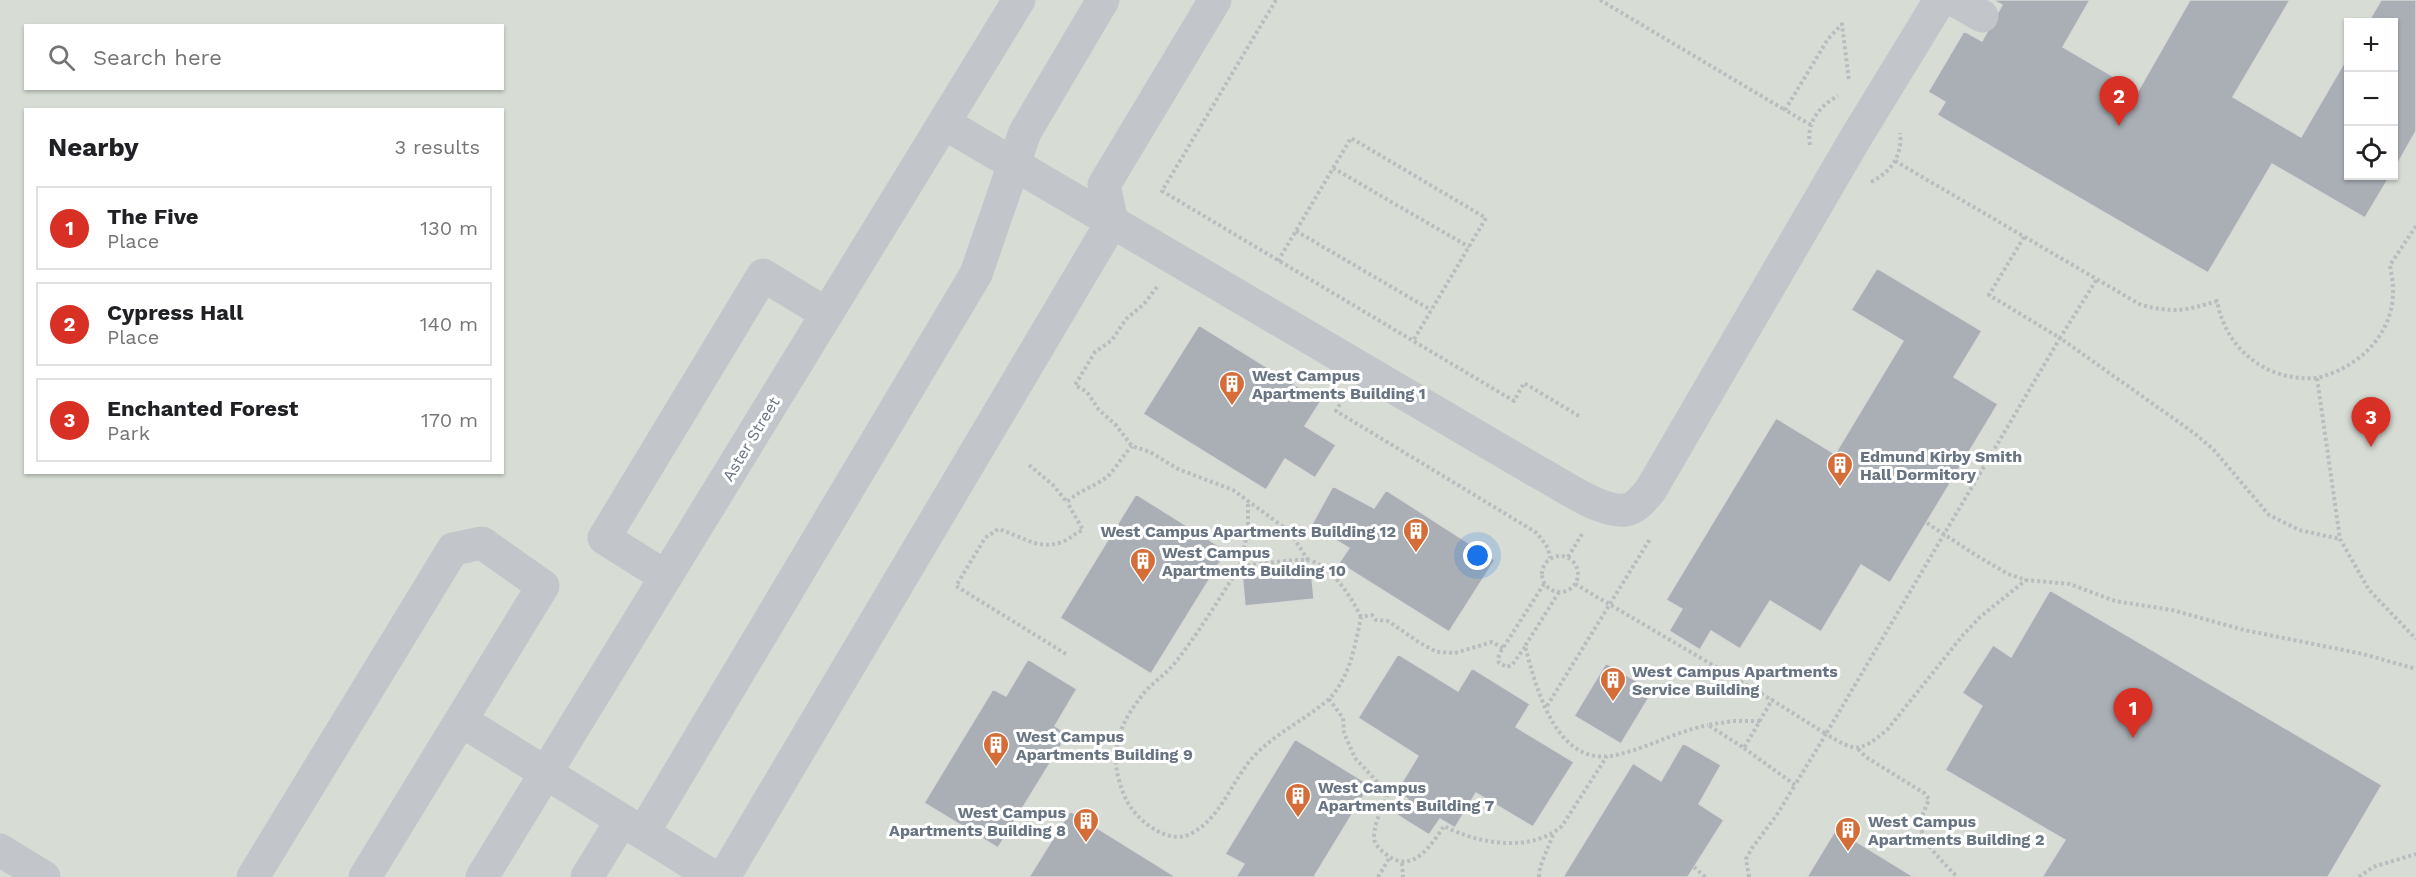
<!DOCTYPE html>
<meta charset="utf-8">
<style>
:root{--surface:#fff;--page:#f6f6f6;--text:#202124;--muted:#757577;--line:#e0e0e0;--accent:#d93025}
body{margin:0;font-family:"Work Sans",sans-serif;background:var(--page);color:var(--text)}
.controls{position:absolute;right:18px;top:18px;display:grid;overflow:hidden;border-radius:0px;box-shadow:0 2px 4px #0004}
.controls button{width:54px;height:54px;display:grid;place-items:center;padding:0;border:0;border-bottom:2px solid var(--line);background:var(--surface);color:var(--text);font:30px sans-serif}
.you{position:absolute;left:1478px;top:556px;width:21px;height:21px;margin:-15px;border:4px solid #fff;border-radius:50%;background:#1a73e8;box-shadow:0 0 0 9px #1a73e833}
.badge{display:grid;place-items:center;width:39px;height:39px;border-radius:50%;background:var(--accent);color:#fff;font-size:20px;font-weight:700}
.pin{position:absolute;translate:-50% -50px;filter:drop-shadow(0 2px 3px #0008)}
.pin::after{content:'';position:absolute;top:32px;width:21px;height:18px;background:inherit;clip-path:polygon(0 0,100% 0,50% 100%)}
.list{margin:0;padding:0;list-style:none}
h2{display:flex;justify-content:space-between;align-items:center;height:78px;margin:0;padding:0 24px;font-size:26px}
h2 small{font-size:20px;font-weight:400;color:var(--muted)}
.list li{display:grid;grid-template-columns:39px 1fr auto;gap:18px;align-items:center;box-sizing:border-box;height:84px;margin:0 12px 12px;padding:0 12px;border:2px solid var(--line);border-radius:0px}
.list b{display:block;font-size:22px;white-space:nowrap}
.list p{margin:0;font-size:20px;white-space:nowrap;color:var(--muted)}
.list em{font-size:20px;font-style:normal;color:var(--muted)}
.icon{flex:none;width:33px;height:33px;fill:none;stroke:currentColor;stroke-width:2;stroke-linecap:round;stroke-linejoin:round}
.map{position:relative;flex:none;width:2416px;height:877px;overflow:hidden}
.search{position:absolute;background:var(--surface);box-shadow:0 2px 4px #0004;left:24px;top:24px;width:480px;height:66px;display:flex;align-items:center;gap:15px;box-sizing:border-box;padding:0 21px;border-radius:0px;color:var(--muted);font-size:22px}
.panel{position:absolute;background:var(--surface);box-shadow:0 2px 4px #0004;left:24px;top:108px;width:480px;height:366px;border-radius:0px}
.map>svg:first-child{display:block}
.green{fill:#d7ddd5;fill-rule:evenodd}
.building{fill:#a9afb5;stroke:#d8d8d6;stroke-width:1.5}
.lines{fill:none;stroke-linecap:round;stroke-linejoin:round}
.path{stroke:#babcbf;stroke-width:4;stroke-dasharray:3 3;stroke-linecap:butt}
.minor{stroke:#c2c5c9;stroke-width:33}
.labels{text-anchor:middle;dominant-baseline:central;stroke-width:6;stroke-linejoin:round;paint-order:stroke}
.poi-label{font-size:16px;font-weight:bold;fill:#687482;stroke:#fff;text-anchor:start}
.street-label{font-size:16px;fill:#687482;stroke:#fff}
</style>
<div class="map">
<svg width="2416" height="877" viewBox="0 0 2416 877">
<rect width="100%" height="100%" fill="#f6f7f4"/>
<!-- green -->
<path class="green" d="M0 0H2416V877H0ZM2348 22H2394V176H2348ZM26 26H502V88H26ZM26 110H502V472H26Z"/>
<!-- building -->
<path class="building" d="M1993 0H2090L2063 47 2138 91 2190 0H2290L2233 97 2301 137 2348 56V176H2390L2365 218 2272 164 2208 273 1937 115 1945 102 1928 92 1964 31 1982 41 2002 5Z
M2381 0H2416V131L2394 170V22H2368Z
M1877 268 1982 331 1954 377 1998 404 1890 583 1861 565 1821 632 1770 601 1740 649 1711 631 1700 650 1669 631 1682 609 1666 600 1776 418 1835 454 1903 341 1851 310Z
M1199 325 1321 401 1305 426 1336 445 1315 478 1285 459 1266 490 1143 414Z
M1333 486 1374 508 1386 490 1495 560 1449 632 1339 563 1349 548 1311 526Z
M1136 494 1227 551 1151 674 1060 618Z
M1311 567 1314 599 1245 606 1242 573Z
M2050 590 2382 785 2328 877H2042L2065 840 1945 770 1982 706 1962 693 1993 645 2011 657Z
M1398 654 1458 691 1472 668 1530 704 1516 727 1574 762 1533 827 1476 793 1455 828 1440 819 1429 835 1397 815 1408 799 1396 792 1418 756 1358 718Z
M1028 659 1077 689 1055 726 1068 734 998 848 924 803 993 689 1006 696Z
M1606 663 1653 691 1621 744 1574 716Z
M1295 739 1370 785 1314 877H1236L1244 864 1225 854Z
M1683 743 1721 765 1699 804 1724 820 1688 877H1563L1633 763 1661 781Z
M1070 811 1176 877H1029Z
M1836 829 1914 877H1807Z"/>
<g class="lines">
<!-- path -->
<path class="path" d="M1276 0 1162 191 1514 401 1524 383 1579 416
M1600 0 1785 110
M1811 125 1785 110 1828 39 1842 24 1849 81
M1810 145C1806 123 1819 106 1838 96
M1895 161 2141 305C2174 313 2185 311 2217 301 2226 350 2267 382 2317 378
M1333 168 1469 247
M1871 182C1891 172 1903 155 1900 133
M2416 226 2390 265C2391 274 2394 284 2393 293 2392 337 2357 368 2317 378L2340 539 2369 590 2416 639
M1296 231 1431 310
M2024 237 1989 295 2060 338 2097 279
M1278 261 1351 138 1486 218 1413 341
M1157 287 1144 304 1126 319 1112 340 1095 352 1075 385 1087 392 1099 410 1115 424 1132 446 1150 452 1178 469 1233 490 1289 531 1308 560
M1343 399 1336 411 1537 533 1548 548 1550 558
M1029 465 1053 485 1067 502C1079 490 1095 487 1108 476 1117 467 1123 455 1132 446
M1927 523 1974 554 2008 574 2026 580 2070 584 2115 601 2172 610 2244 630 2363 654 2416 669
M1542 574a18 18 0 1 1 36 0a18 18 0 1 1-36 0Z
M1568 557 1582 534
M1240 566 1248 530V502
M1575 584 1772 700
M1559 592 1525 646C1536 687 1555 764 1611 756 1644 750 1674 732 1708 725
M1525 647 1512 665 1507 667 1499 663 1498 658 1501 651 1544 584
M1503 648 1492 642 1455 653 1437 652 1420 643 1388 621 1376 620 1372 615 1361 617C1355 646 1350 677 1329 699L1343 718 1344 733 1355 758 1382 787 1387 796C1382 809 1374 823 1374 837 1374 845 1381 850 1387 855 1413 875 1431 845 1444 826 1478 844 1531 853 1562 826L1607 756
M1066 654 956 586 985 538 998 529C1020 535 1038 551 1062 542 1070 539 1075 533 1083 530L1067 502
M1329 699C1306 719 1278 732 1256 754 1233 777 1223 815 1194 832 1178 842 1162 835 1148 825 1132 813 1124 799 1119 780 1109 746 1123 719 1144 693 1153 682 1165 675 1174 664 1198 634 1219 599 1240 566 1259 565 1289 559 1307 560 1330 563 1352 598 1361 617
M1547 706 1650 539
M1760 721H1733L1708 725 1744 748 1772 700 1826 734 2060 338 2194 433 2213 449 2269 515 2299 530 2340 539
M1744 748 1795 785 1826 734C1856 752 1859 753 1887 730L1963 635 1980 617 2026 580
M1858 749 1866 757 1924 793 1929 799C1926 807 1920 818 1921 827 1922 843 1946 865 1957 877
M1402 863 1403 877
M1694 867 1705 877
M1378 877 1390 857
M1539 877 1540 867 1553 835
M1749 877 1746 859 1752 848 1776 816 1795 785
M2359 877 2373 867 2416 854"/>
<!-- minor -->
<path class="minor" d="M1954 0 1982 16
M944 123 1536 471C1558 482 1600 513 1625 510 1635 509 1643 499 1650 491L1855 139 1940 0
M666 577 604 538 763 275 827 314
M462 721 714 877
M643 833 976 274 1025 132 1103 0
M0 850 44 877
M253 877 453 549 482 543 543 586 365 877
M482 877 1019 0
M587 877 622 820
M724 877 1112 222 1104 185 1215 0"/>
</g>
<!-- icons -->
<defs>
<symbol id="building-pin" viewBox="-11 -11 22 30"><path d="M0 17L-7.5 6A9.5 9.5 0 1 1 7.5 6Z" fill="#d46d37" stroke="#fff"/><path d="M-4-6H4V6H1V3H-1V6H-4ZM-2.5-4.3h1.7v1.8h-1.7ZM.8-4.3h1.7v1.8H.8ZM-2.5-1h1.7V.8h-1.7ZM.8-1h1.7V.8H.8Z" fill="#fff"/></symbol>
</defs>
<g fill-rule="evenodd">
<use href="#building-pin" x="1217" y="369" width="30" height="40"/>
<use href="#building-pin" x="1825" y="450" width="30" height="40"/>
<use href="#building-pin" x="1401" y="516" width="30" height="40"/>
<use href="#building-pin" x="1128" y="546" width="30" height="40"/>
<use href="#building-pin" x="1598" y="665" width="30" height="40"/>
<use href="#building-pin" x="981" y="730" width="30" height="40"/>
<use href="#building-pin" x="1283" y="781" width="30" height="40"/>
<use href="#building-pin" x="1071" y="806" width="30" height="40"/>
<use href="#building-pin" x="1833" y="815" width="30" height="40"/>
</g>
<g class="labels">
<!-- poi labels -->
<g class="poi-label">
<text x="1252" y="375">West Campus<tspan x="1252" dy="18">Apartments Building 1</tspan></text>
<text x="1860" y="456">Edmund Kirby Smith<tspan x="1860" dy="18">Hall Dormitory</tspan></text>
<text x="1396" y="531" text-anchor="end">West Campus Apartments Building 12</text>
<text x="1162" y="552">West Campus<tspan x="1162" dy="18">Apartments Building 10</tspan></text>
<text x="1632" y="671">West Campus Apartments<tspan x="1632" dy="18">Service Building</tspan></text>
<text x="1016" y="736">West Campus<tspan x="1016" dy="18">Apartments Building 9</tspan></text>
<text x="1318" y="787">West Campus<tspan x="1318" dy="18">Apartments Building 7</tspan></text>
<text x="1066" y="812" text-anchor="end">West Campus<tspan x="1066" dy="18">Apartments Building 8</tspan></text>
<text x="1868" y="821">West Campus<tspan x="1868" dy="18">Apartments Building 2</tspan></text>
</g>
<!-- street labels -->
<g class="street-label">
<text transform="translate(751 439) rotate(-59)">Aster Street</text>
</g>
</g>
</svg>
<div class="controls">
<button>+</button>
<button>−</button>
<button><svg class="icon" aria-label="locate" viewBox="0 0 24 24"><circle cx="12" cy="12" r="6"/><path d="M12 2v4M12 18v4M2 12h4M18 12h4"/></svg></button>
</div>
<div class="you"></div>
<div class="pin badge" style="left:2133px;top:738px">1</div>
<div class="pin badge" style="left:2119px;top:126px">2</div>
<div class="pin badge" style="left:2371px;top:447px">3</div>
<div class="search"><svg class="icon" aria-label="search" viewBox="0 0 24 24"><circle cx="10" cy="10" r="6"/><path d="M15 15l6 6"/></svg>Search here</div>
<section class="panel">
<h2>Nearby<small>3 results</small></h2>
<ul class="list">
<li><span class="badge">1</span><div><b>The Five</b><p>Place</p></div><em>130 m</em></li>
<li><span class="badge">2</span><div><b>Cypress Hall</b><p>Place</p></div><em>140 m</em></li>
<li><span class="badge">3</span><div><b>Enchanted Forest</b><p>Park</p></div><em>170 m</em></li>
</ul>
</section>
</div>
